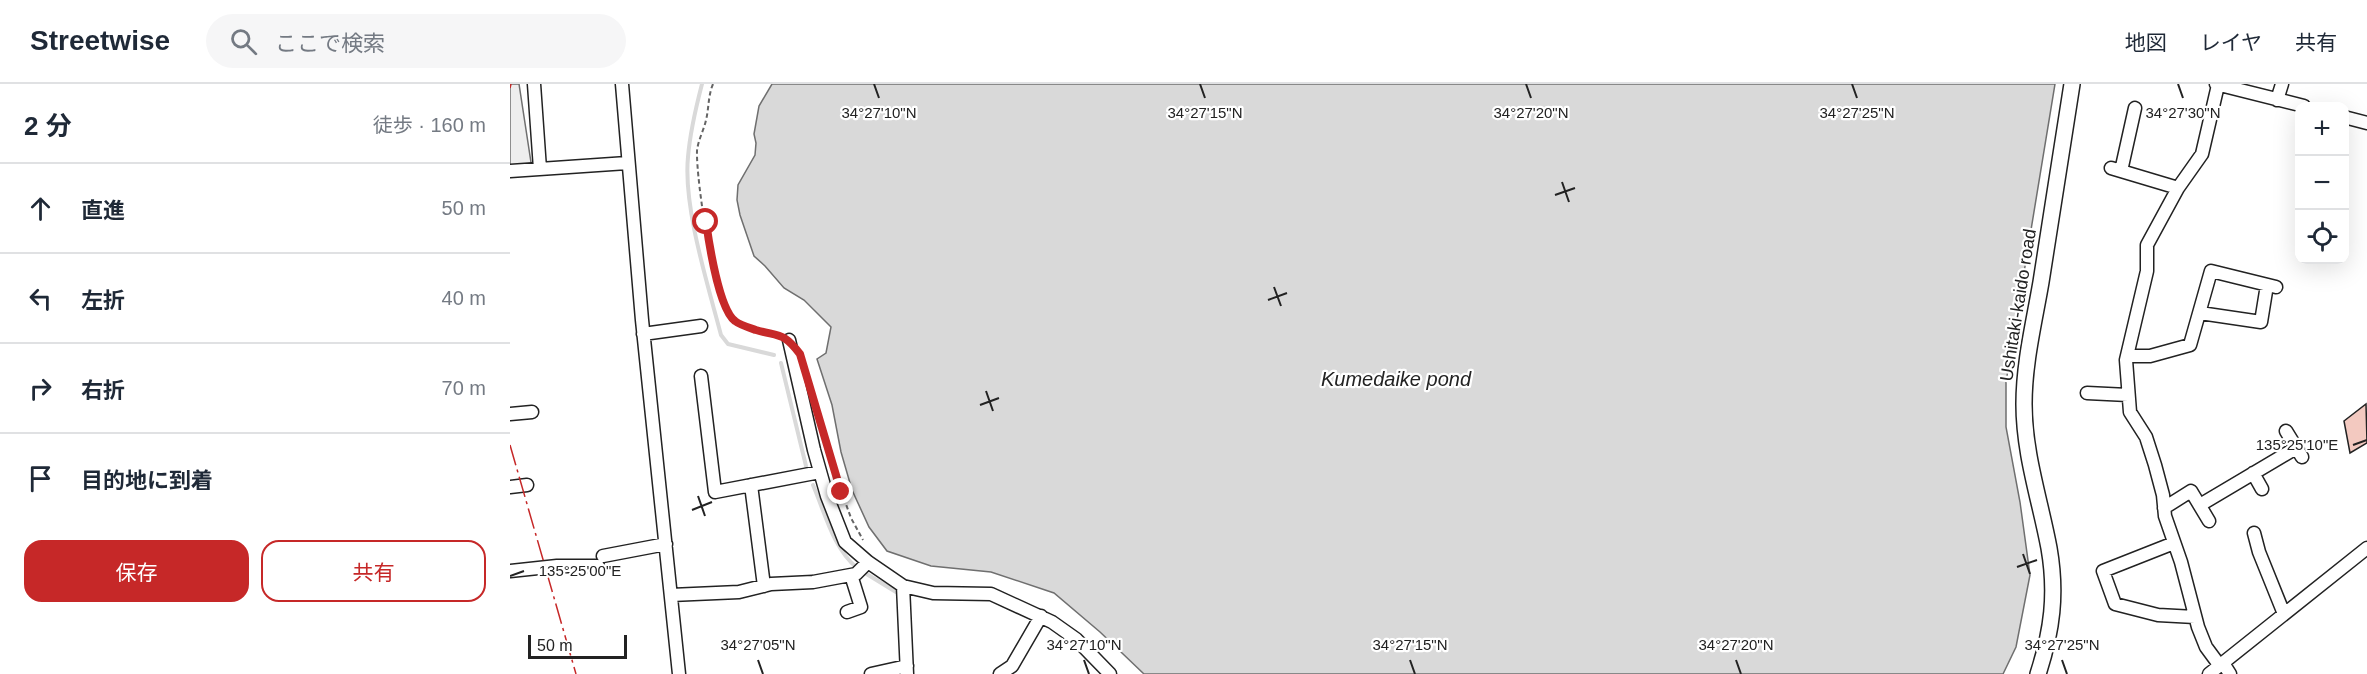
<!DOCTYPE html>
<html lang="ja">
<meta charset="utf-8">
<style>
:root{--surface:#fff;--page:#f6f6f7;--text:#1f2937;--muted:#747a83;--line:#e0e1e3;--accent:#c62828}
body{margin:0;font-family:Arial,"Noto Sans JP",sans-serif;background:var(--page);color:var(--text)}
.controls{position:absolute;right:18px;top:18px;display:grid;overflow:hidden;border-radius:12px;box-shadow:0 6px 24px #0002}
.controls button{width:54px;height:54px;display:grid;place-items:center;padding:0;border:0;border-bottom:2px solid var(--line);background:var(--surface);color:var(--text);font:30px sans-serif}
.scale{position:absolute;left:18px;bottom:15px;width:99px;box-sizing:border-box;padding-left:6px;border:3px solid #222;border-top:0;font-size:16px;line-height:21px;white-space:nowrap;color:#222;-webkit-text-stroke:4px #fff;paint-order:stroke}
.stop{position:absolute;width:18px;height:18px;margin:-14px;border:4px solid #c62828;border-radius:50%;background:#fff}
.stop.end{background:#c62828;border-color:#fff;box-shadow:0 2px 6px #0008}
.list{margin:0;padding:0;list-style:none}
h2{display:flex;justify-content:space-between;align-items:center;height:78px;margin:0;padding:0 24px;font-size:26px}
h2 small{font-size:20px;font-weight:400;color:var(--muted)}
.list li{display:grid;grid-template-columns:39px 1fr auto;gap:18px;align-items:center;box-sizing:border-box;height:90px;padding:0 24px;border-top:2px solid var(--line)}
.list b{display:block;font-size:22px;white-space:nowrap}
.list em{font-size:20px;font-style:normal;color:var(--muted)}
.actions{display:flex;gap:12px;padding:18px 24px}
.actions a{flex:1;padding:14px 0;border:2px solid var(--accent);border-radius:18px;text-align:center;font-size:21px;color:var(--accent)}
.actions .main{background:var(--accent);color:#fff}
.icon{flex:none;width:33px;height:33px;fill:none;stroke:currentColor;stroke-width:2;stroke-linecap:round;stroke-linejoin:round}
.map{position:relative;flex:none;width:1857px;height:590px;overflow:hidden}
header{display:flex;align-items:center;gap:36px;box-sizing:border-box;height:84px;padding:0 30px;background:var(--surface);border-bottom:2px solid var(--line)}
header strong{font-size:28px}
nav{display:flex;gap:33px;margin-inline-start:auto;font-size:21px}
.search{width:420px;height:54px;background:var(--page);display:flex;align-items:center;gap:15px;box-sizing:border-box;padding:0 21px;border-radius:33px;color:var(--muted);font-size:22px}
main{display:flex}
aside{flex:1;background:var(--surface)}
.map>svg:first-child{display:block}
.green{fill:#eee;stroke:#6f6f6f;stroke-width:1.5}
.water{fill:#d9d9d9;stroke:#6f6f6f;stroke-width:1.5}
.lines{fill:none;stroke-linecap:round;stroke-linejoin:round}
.stream{stroke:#d9d9d9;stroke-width:4}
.building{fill:#f3c9c0;stroke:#222;stroke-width:1.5}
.minor-casing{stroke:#222;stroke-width:15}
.tertiary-casing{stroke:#222;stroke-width:18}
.path{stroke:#646464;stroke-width:2;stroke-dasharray:4.5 3;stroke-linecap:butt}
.minor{stroke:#fff;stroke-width:12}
.tertiary{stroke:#fff;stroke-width:15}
.power{stroke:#c62828;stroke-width:1.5;stroke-dasharray:21 4.5 3 4.5;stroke-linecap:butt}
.route{stroke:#c62828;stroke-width:8}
.ticks{fill:none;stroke:#222;stroke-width:2}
.labels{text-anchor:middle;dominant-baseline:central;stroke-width:4.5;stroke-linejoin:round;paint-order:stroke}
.street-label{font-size:18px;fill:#222;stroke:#fff}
.water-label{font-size:20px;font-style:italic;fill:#222;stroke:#fff}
.ticks-label{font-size:15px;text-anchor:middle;fill:#222;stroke:#fff;stroke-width:4.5;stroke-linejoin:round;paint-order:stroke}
</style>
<header>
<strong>Streetwise</strong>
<div class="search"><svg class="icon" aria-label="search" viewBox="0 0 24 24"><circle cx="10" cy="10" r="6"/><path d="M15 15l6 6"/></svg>ここで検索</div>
<nav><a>地図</a><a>レイヤ</a><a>共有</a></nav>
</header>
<main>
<aside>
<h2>2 分<small>徒歩 · 160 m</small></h2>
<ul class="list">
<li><svg class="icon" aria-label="ahead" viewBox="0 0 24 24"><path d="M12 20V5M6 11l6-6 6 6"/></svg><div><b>直進</b></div><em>50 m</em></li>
<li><svg class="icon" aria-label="left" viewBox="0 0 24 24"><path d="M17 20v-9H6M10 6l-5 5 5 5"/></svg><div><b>左折</b></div><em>40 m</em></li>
<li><svg class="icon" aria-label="right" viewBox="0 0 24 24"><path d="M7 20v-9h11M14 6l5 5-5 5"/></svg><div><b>右折</b></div><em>70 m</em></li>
<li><svg class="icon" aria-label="arrive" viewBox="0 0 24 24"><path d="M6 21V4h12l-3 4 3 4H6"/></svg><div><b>目的地に到着</b></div></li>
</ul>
<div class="actions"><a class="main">保存</a><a>共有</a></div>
</aside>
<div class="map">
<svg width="1857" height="590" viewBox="0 0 1857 590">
<rect width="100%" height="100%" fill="#fff"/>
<!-- green -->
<path class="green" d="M0 0H9L22 85H0Z"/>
<!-- water -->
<path class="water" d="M262 0H1545L1496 298V343L1510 418 1520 491 1506 563 1493 590H634L590 548 544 509 481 488 421 482 377 467 359 443 342 406 331 368 322 321 307 275 316 269 321 243 294 216 274 204 255 182 244 172 230 131 227 116 228 101 245 71 246 59 244 50 249 22Z"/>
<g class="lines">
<!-- stream -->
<path class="stream" d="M192 0C186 23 180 49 178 73 173 123 198 201 211 251L218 260 264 271
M271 279 296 382
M303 401C315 429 323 464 347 484
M355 489 386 508"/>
</g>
<!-- building -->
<path class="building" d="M1856 320 1857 359 1840 369 1834 337Z"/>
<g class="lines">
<defs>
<path id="minor" d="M24 0 30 85
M112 0 132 236 169 590
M1706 0 1794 22
M1708 1 1692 70 1668 104 1637 161V187L1616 276 1620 328 1636 353 1645 381 1653 411 1655 432 1671 478 1688 543 1696 563 1710 582
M1767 16 1772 0
M1834 33 1857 39
M1601 84 1668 104
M0 87 117 79
M1611 87 1625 24
M1690 229 1751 238 1757 201
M133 250 191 242
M279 256 304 366 317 412 335 458 358 478 393 502 423 509 481 510 542 538 566 555 600 590
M1617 272H1640L1680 261 1701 187 1766 203
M191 292 205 408 310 388
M1577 309 1618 311
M0 330 22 328
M1776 347 1792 373
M1743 389 1752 405
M241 401 254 502
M0 403 17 401
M1690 421 1786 364
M1654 424 1681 407 1699 437
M1744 449 1749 468 1774 530
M1664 459 1593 487 1605 520 1648 531 1685 533
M93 472 156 460
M0 487 47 482H88
M393 502 397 590
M161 511 229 508 261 500 303 498 346 490 358 478
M337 528 351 523 341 491
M1713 579 1720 590
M361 590 397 582
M490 590 502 582 531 532
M1699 590 1857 464"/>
<path id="tertiary" d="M1528 590C1542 547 1547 510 1539 464 1530 416 1514 370 1514 320 1514 279 1524 239 1531 198 1541 132 1552 66 1562 0"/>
</defs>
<!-- minor casing -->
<use href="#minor" class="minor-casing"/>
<!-- tertiary casing -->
<use href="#tertiary" class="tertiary-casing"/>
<!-- path -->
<path class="path" d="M203 0C198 12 199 24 196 36 194 46 188 56 187 67 186 95 204 220 224 237 236 247 254 246 268 251
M326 393 341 434 353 456"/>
<!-- minor -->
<use href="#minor" class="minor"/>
<!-- tertiary -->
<use href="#tertiary" class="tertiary"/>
<!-- power -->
<path class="power" d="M0 4 1 0
M0 361 66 590"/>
</g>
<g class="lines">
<!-- route -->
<path class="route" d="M196 138C199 159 209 225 225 237 230 241 240 244 246 246 270 253 273 248 290 270L331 408"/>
</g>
<!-- ticks -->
<path class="ticks" d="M364 0 369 14M690 0 695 14M1016 0 1021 14M1342 0 1347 14M1668 0 1673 14M1052 98 1059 118M1045 111 1065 104M764 203 771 222M758 216 777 209M476 307 483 327M470 321 489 314M1843 361 1857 356M188 412 195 432M182 426 202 418M1513 470 1520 490M1507 483 1527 476M0 492 14 487M248 576 253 590M574 576 579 590M900 576 905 590M1226 576 1231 590M1552 576 1557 590"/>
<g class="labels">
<!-- street labels -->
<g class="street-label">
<text transform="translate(1508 221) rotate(-81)">Ushitaki-kaido road</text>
</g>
<!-- water labels -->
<g class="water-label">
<text x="886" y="295">Kumedaike pond</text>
</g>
</g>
<g class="ticks-label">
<text x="369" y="34">34°27'10"N</text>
<text x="695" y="34">34°27'15"N</text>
<text x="1021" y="34">34°27'20"N</text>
<text x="1673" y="34">34°27'30"N</text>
<text x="1347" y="34">34°27'25"N</text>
<text x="1787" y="366">135°25'10"E</text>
<text x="70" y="492">135°25'00"E</text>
<text x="248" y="566">34°27'05"N</text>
<text x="574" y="566">34°27'10"N</text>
<text x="900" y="566">34°27'15"N</text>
<text x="1226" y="566">34°27'20"N</text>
<text x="1552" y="566">34°27'25"N</text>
</g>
</svg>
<div class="controls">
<button>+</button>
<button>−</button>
<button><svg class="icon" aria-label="locate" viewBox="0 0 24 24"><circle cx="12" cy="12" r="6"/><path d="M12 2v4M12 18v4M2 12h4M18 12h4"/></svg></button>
</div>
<div class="scale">50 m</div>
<div class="stop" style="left:196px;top:138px"></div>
<div class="stop end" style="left:331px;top:408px"></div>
</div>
</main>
